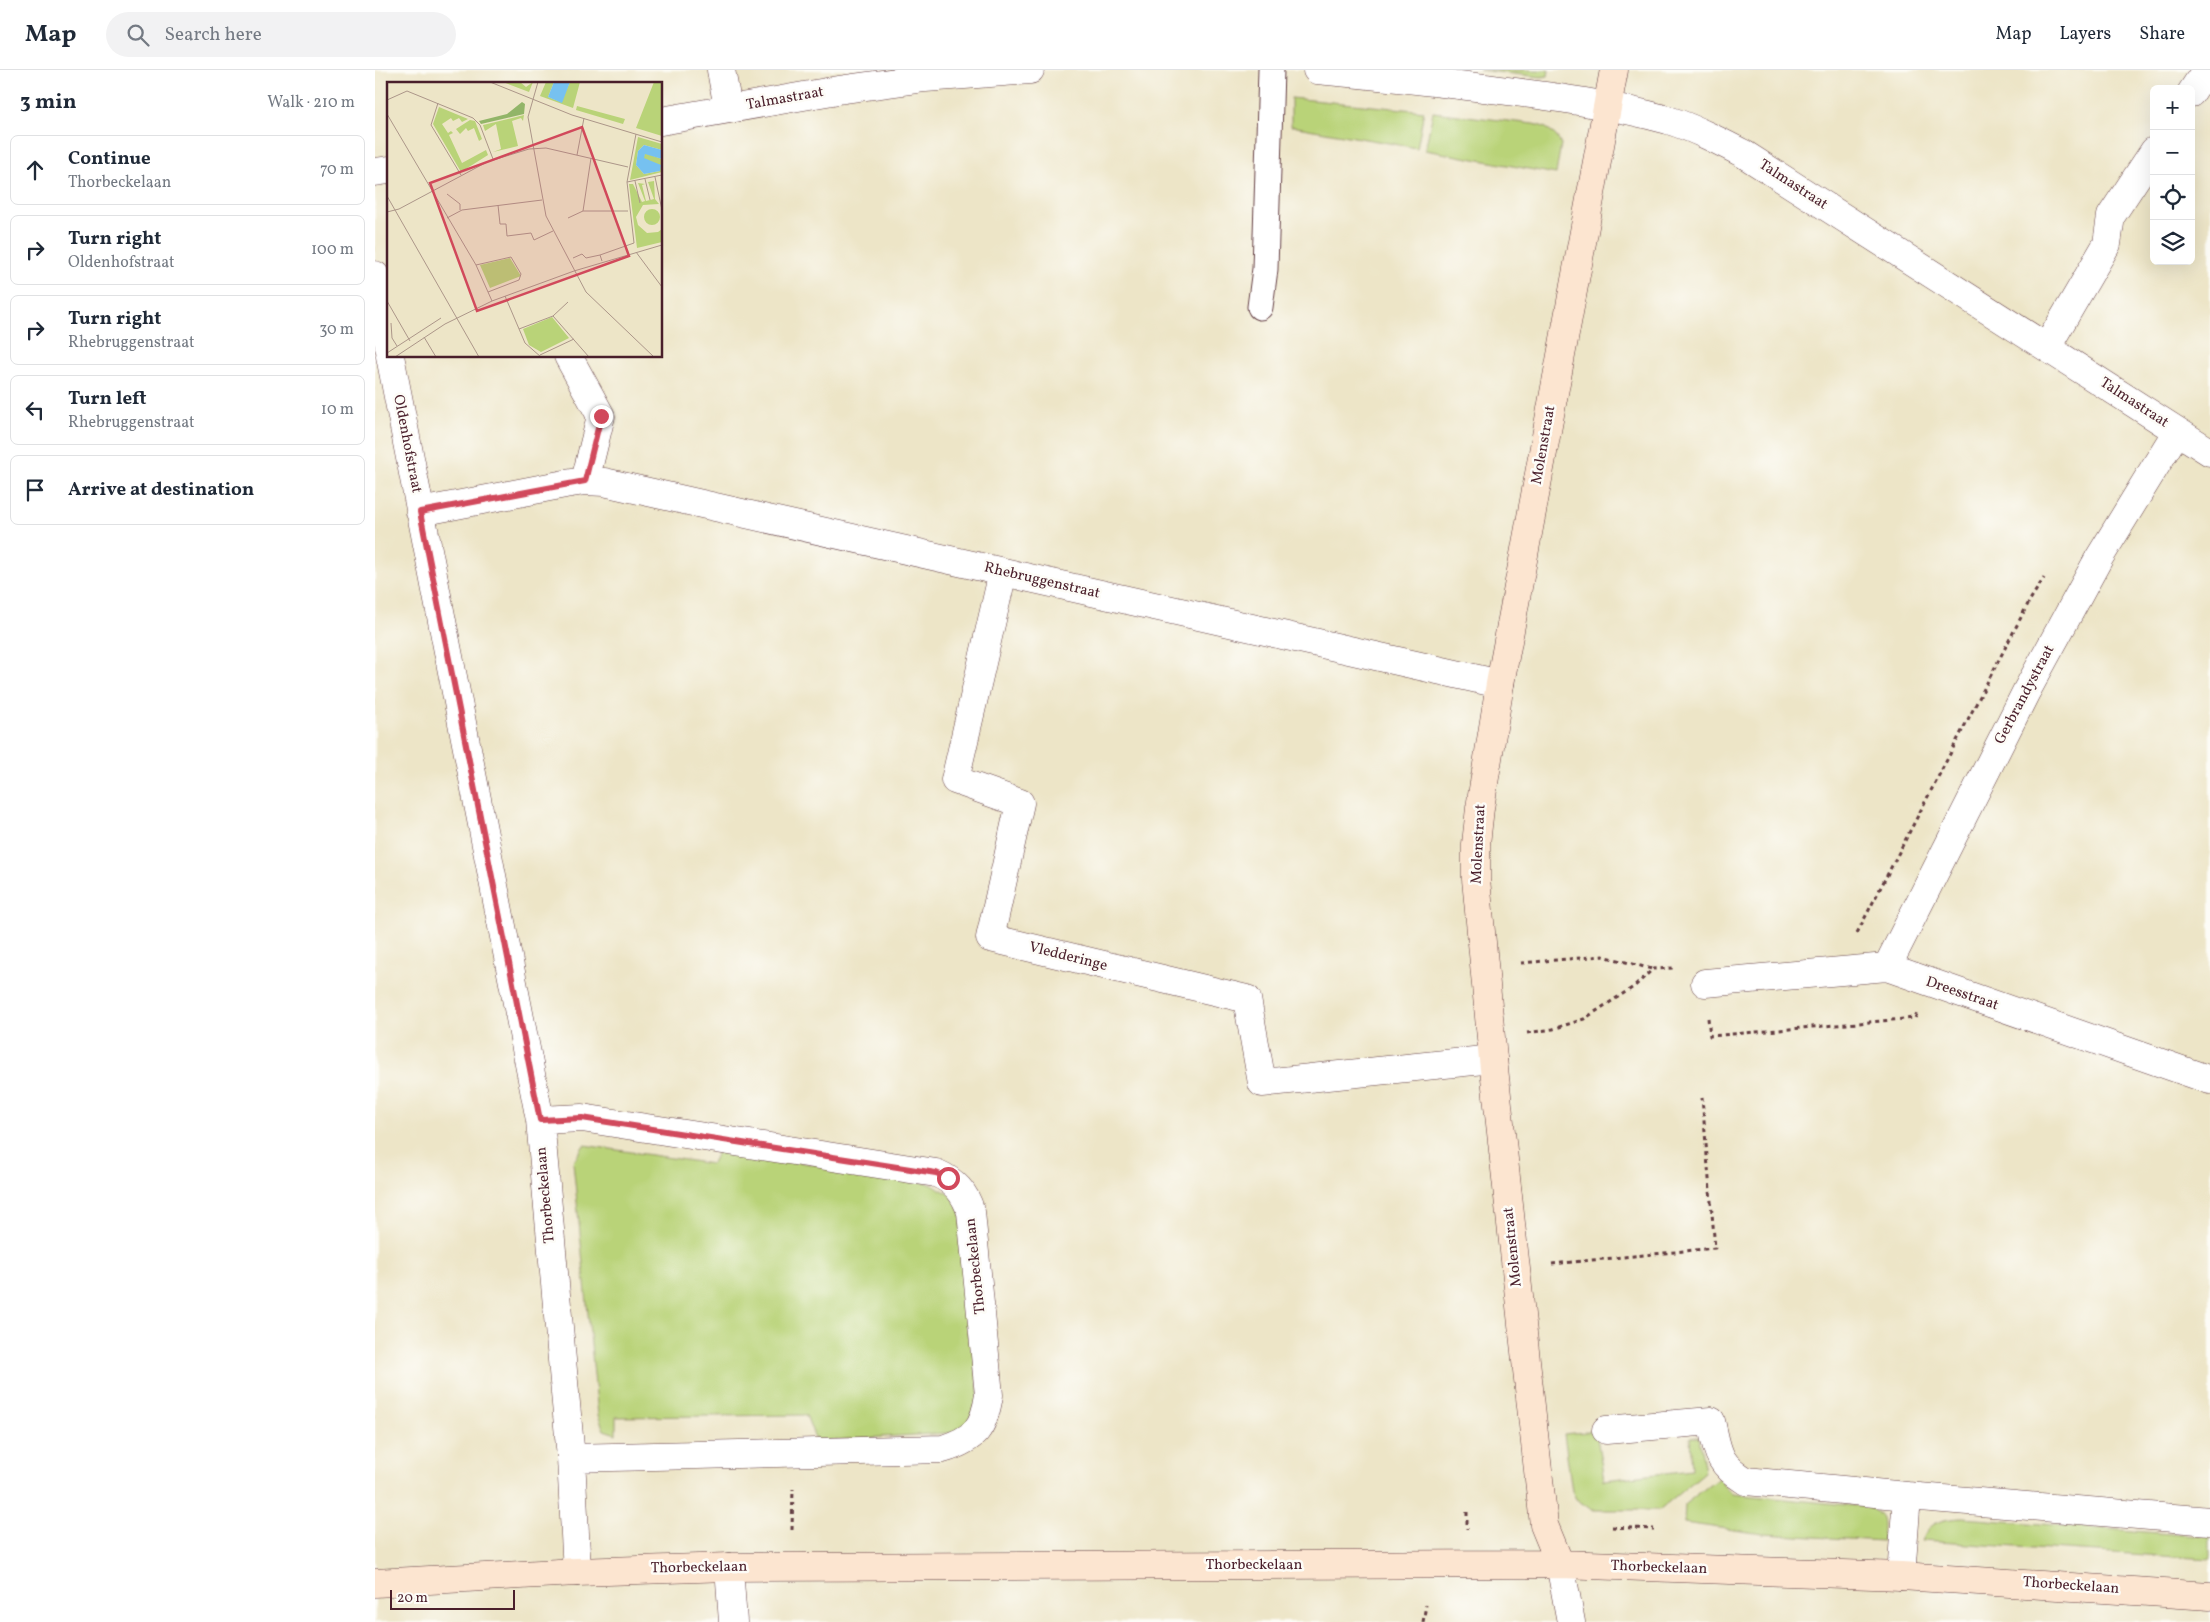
<!DOCTYPE html>
<meta charset="utf-8">
<style>
:root{--surface:#fff;--page:#f2f2f3;--text:#1f2937;--muted:#747a83;--line:#e0e1e3}
body{margin:0;font-family:Vollkorn,serif;background:var(--page);color:var(--text)}
.controls{position:absolute;right:15px;top:15px;display:grid;overflow:hidden;border-radius:8px;box-shadow:0 5px 20px #0002}
.controls button{width:45px;height:45px;display:grid;place-items:center;padding:0;border:0;border-bottom:1px solid var(--line);background:var(--surface);color:var(--text);font:25px sans-serif}
.scale{position:absolute;left:15px;bottom:12px;width:125px;box-sizing:border-box;padding-left:5px;border:2px solid #4a1f2b;border-top:0;font-size:14px;line-height:18px;white-space:nowrap;color:#4a1f2b;-webkit-text-stroke:4px #fdfcf7;paint-order:stroke}
.stop{position:absolute;width:15px;height:15px;margin:-11px;border:4px solid #d1495b;border-radius:50%;background:#fff}
.stop.end{background:#d1495b;border-color:#fff;box-shadow:0 1px 5px #0008}
.list{margin:0;padding:0;list-style:none}
h2{display:flex;justify-content:space-between;align-items:center;height:65px;margin:0;padding:0 20px;font-size:21px}
h2 small{font-size:16px;font-weight:400;color:var(--muted)}
.list li{display:grid;grid-template-columns:32px 1fr auto;gap:15px;align-items:center;box-sizing:border-box;height:70px;margin:0 10px 10px;padding:0 10px;border:1px solid var(--line);border-radius:8px}
.list b{display:block;font-size:19px;white-space:nowrap}
.list p{margin:0;font-size:16px;white-space:nowrap;color:var(--muted)}
.list em{font-size:16px;font-style:normal;color:var(--muted)}
.icon{flex:none;width:28px;height:28px;fill:none;stroke:currentColor;stroke-width:2;stroke-linecap:round;stroke-linejoin:round}
.map{position:relative;flex:none;width:1835px;height:1552px;overflow:hidden}
header{display:flex;align-items:center;gap:30px;box-sizing:border-box;height:70px;padding:0 25px;background:var(--surface);border-bottom:1px solid var(--line)}
header strong{font-size:24px}
nav{display:flex;gap:28px;margin-inline-start:auto;font-size:18px}
.search{width:350px;height:45px;background:var(--page);display:flex;align-items:center;gap:12px;box-sizing:border-box;padding:0 18px;border-radius:28px;color:var(--muted);font-size:19px}
main{display:flex}
aside{flex:1;background:var(--surface)}
.map>svg:first-child{display:block}
.green{fill:#b9d378;stroke:#827952}
.lines{fill:none;stroke-linecap:round;stroke-linejoin:round}
.lane-casing{stroke:#623d42;stroke-width:27}
.street-casing{stroke:#623d42;stroke-width:29}
.secondary-casing{stroke:#623d42;stroke-width:29}
.path{stroke:#623d42;stroke-width:3;stroke-dasharray:4 4;stroke-linecap:butt}
.lane{stroke:#fff;stroke-width:25}
.street{stroke:#fff;stroke-width:28}
.secondary{stroke:#fce5d0;stroke-width:28}
.route{stroke:#d1495b;stroke-width:6}
.labels{text-anchor:middle;dominant-baseline:central;stroke-width:5;stroke-linejoin:round;paint-order:stroke}
.street-label{font-size:15px;fill:#4a1f2b;stroke:#fdfcf7}
.inset-road{fill:none;stroke:#ac9689;stroke-width:1}
.view{fill:#d1495b;fill-opacity:0.15;stroke:#d1495b;stroke-width:2.5}
.inset-edge{fill:none;stroke:#4a1f2b;stroke-width:2.5}
</style>
<header>
<strong>Map</strong>
<div class="search"><svg class="icon" aria-label="search" viewBox="0 0 24 24"><circle cx="10" cy="10" r="6"/><path d="M15 15l6 6"/></svg>Search here</div>
<nav><a>Map</a><a>Layers</a><a>Share</a></nav>
</header>
<main>
<aside>
<h2>3 min<small>Walk · 210 m</small></h2>
<ul class="list">
<li><svg class="icon" aria-label="ahead" viewBox="0 0 24 24"><path d="M12 20V5M6 11l6-6 6 6"/></svg><div><b>Continue</b><p>Thorbeckelaan</p></div><em>70 m</em></li>
<li><svg class="icon" aria-label="right" viewBox="0 0 24 24"><path d="M7 20v-9h11M14 6l5 5-5 5"/></svg><div><b>Turn right</b><p>Oldenhofstraat</p></div><em>100 m</em></li>
<li><svg class="icon" aria-label="right" viewBox="0 0 24 24"><path d="M7 20v-9h11M14 6l5 5-5 5"/></svg><div><b>Turn right</b><p>Rhebruggenstraat</p></div><em>30 m</em></li>
<li><svg class="icon" aria-label="left" viewBox="0 0 24 24"><path d="M17 20v-9H6M10 6l-5 5 5 5"/></svg><div><b>Turn left</b><p>Rhebruggenstraat</p></div><em>10 m</em></li>
<li><svg class="icon" aria-label="arrive" viewBox="0 0 24 24"><path d="M6 21V4h12l-3 4 3 4H6"/></svg><div><b>Arrive at destination</b></div></li>
</ul>
</aside>
<div class="map">
<svg width="1835" height="1552" viewBox="0 0 1835 1552">
<rect width="100%" height="100%" fill="#fdfcf7"/>
<filter id="ink" filterUnits="userSpaceOnUse"><feTurbulence type="fractalNoise" baseFrequency=".02" numOctaves="2"/><feDisplacementMap in="SourceGraphic" scale="10" xChannelSelector="R" yChannelSelector="G"/><feConvolveMatrix kernelMatrix="1 2 1 2 8 2 1 2 1" color-interpolation-filters="sRGB"/></filter>
<filter id="wash" filterUnits="userSpaceOnUse"><feTurbulence type="fractalNoise" baseFrequency=".0096" numOctaves="4" result="noise"/><feDisplacementMap in="SourceGraphic" scale="20" xChannelSelector="R" yChannelSelector="G"/><feGaussianBlur stdDeviation="1.12" result="paint"/><feColorMatrix in="noise" values="0 0 0 0 0 0 0 0 0 0 0 0 0 0 0 0 0 1.4 0 .05"/><feComposite in="paint" operator="in"/></filter>
<g filter="url(#wash)">
<rect width="100%" height="100%" fill="#ede5c7"/>
<!-- green -->
<path class="green" d="M1104 0H1174L1173 6 1166 7Z
M916 28 1049 41 1042 78 916 56Z
M1058 42 1158 54C1171 56 1180 62 1186 74L1181 104 1050 80Z
M209 1075 337 1094 343 1079 553 1113 577 1125 586 1143 604 1329 589 1362 441 1371 431 1345 241 1347V1364L229 1360 223 1345 198 1092Z
M1221 1361 1229 1410 1317 1400 1315 1367H1324L1330 1402 1284 1440H1217L1201 1429 1197 1421 1189 1364Z
M1345 1407 1348 1414 1357 1424 1493 1437C1512 1447 1508 1452 1507 1471L1388 1464 1309 1453 1310 1434Z
M1588 1448 1835 1467V1489L1546 1471C1555 1451 1567 1449 1588 1448Z"/>
</g>
<g filter="url(#ink)">
<g class="lines">
<defs>
<path id="lane" d="M885 237 890 199 896 0"/>
<path id="street" d="M346 0 353 38
M942 0C998 5 1053 11 1109 18 1171 26 1232 33 1293 50 1319 58 1344 71 1369 84L1835 382
M1816 23 1831 0
M286 51 463 20 550 8 655 0
M0 102 14 100
M0 205 14 277
M1672 277 1732 174 1736 146 1779 81
M15 286 165 1050 196 1388 202 1502
M193 286 226 346 210 411
M45 442 190 414 210 411 229 412 1125 614
M628 502 580 710 645 733 615 868 872 929 887 1013 1118 989
M1512 897 1651 622 1724 488 1802 361
M1330 913 1512 897 1835 1010
M165 1050 207 1048 561 1103C580 1111 590 1123 596 1142L614 1325C609 1358 600 1369 568 1379L196 1388
M1231 1360 1336 1351C1343 1382 1342 1393 1371 1411L1532 1426
M1185 1494 1196 1552
M354 1497 358 1552
M1526 1506 1532 1426 1835 1451"/>
<path id="secondary" d="M1185 1494 1169 1455 1118 989 1101 809V774L1105 738 1125 614 1239 0
M0 1513 202 1502 354 1497 1185 1494 1526 1506 1835 1526"/>
</defs>
<!-- lane casing -->
<use href="#lane" class="lane-casing"/>
<!-- street casing -->
<use href="#street" class="street-casing"/>
<!-- secondary casing -->
<use href="#secondary" class="secondary-casing"/>
<!-- path -->
<path class="path" d="M1482 863 1655 530 1669 508
M1146 893 1228 886 1277 899
M1333 948 1335 966 1540 948 1542 944
M1152 963 1178 959 1209 949 1260 916 1278 899 1299 898
M1177 1194 1340 1178 1327 1028
M1092 1442V1459
M1237 1457 1279 1459
M417 1460 418 1419
M1048 1552 1051 1535"/>
<!-- lane -->
<use href="#lane" class="lane"/>
<!-- street -->
<use href="#street" class="street"/>
<!-- secondary -->
<use href="#secondary" class="secondary"/>
</g>
</g>
<g class="lines" filter="url(#ink)">
<!-- route -->
<path class="route" d="M226 346 210 411 45 442 165 1050 207 1048 561 1103 573 1108"/>
</g>
<g class="labels">
<!-- street labels -->
<g class="street-label">
<text transform="translate(410 29) rotate(-10)">Talmastraat</text>
<text transform="translate(1418 115) rotate(33)">Talmastraat</text>
<text transform="translate(1759 333) rotate(33)">Talmastraat</text>
<text transform="translate(32 374) rotate(79)">Oldenhofstraat</text>
<text transform="translate(1169 375) rotate(-80)">Molenstraat</text>
<text transform="translate(667 511) rotate(13)">Rhebruggenstraat</text>
<text transform="translate(1650 625) rotate(-62)">Gerbrandystraat</text>
<text transform="translate(1104 774) rotate(-87)">Molenstraat</text>
<text transform="translate(693 887) rotate(14)">Vledderinge</text>
<text transform="translate(1587 924) rotate(19)">Dreesstraat</text>
<text transform="translate(171 1125) rotate(-95)">Thorbeckelaan</text>
<text transform="translate(1138 1177) rotate(-96)">Molenstraat</text>
<text transform="translate(601 1196) rotate(-96)">Thorbeckelaan</text>
<text x="879" y="1495">Thorbeckelaan</text>
<text transform="translate(324 1498) rotate(-1)">Thorbeckelaan</text>
<text transform="translate(1284 1498) rotate(2)">Thorbeckelaan</text>
<text transform="translate(1696 1516) rotate(4)">Thorbeckelaan</text>
</g>
</g>
<!-- overview -->
<g transform="translate(12 12)">
<rect width="275" height="275" fill="#ede5c7"/>
<path d="M116 0H133L139 5 146 0 142 10ZM159 0H167L161 15 174 20 183 0H193L186 26 153 14ZM267 0H275V54L249 46ZM190 24 238 37 236 42 189 28ZM52 25 81 37 75 40 72 36 66 39 64 36 55 42 61 51 64 49 66 51 62 53 75 81 99 68 101 73 74 90 46 42ZM137 33 136 39 134 36 125 39 131 64 106 70 114 67 109 42 98 49 96 43ZM83 38 88 39 95 57 92 59 87 46 81 49 79 46 73 52 69 47ZM251 55 275 62V68L257 63 251 69 249 83 257 92 273 89 256 77 258 71 275 77V90L243 98ZM267 99 268 117 272 122 256 123 249 135 251 143 260 151 271 150 275 147V160L250 166 242 102H246L255 120 258 119 251 101 258 102 255 103 259 119 267 117 261 100ZM257 135a8 8 0 1 1 16 0a8 8 0 1 1-16 0ZM123 176 134 194 103 206 93 183ZM165 235 182 256 154 270 142 263 136 247Z" fill="#b9d378"/>
<path d="M135 20 138 22 137 32 94 42 92 39 120 32Z" fill="#92b568"/>
<path d="M167 0H183L175 21 161 15ZM257 63 275 68V77L258 72 257 76 274 83 273 89 257 92 249 83 251 69Z" fill="#76c1f0"/>
<path class="inset-road" d="M103 0 185 33 275 60M151 0 141 35 159 134 199 210 267 275M0 18 20 9 86 36 93 43 106 77M51 21 44 43 74 93M0 32 89 183 105 219M190 73 197 36M268 95 275 128M258 97 263 118M248 99 253 121M240 100 275 93M60 112 73 122V128M0 114 92 275M111 123 113 142H119L120 154 144 151 147 158 166 149M196 129 204 76M0 130 12 127 100 80 142 67 159 66 241 85M60 136 75 128 155 118M181 136 196 129H241M249 170 275 205M186 176 195 172 199 176 213 173M215 179 213 173 247 161 240 100 249 52M89 183 124 175 134 192 132 198 101 210M118 214 138 261 154 275M0 219 23 259M166 234 181 220M4 241 5 256 10 264M132 247 166 234 202 275M37 255 49 275M0 271 54 236M153 273 187 257M8 275 58 242 105 219 187 189 275 163"/>
<path class="view" d="M195 45 242 174 90 229 43 101Z"/>
<rect width="275" height="275" class="inset-edge"/>
</g>
</svg>
<div class="controls">
<button>+</button>
<button>−</button>
<button><svg class="icon" aria-label="locate" viewBox="0 0 24 24"><circle cx="12" cy="12" r="6"/><path d="M12 2v4M12 18v4M2 12h4M18 12h4"/></svg></button>
<button><svg class="icon" aria-label="layers" viewBox="0 0 24 24"><path d="M12 4l9 5-9 5-9-5zM3 14l9 5 9-5"/></svg></button>
</div>
<div class="scale">20 m</div>
<div class="stop" style="left:573px;top:1108px"></div>
<div class="stop end" style="left:226px;top:346px"></div>
</div>
</main>
